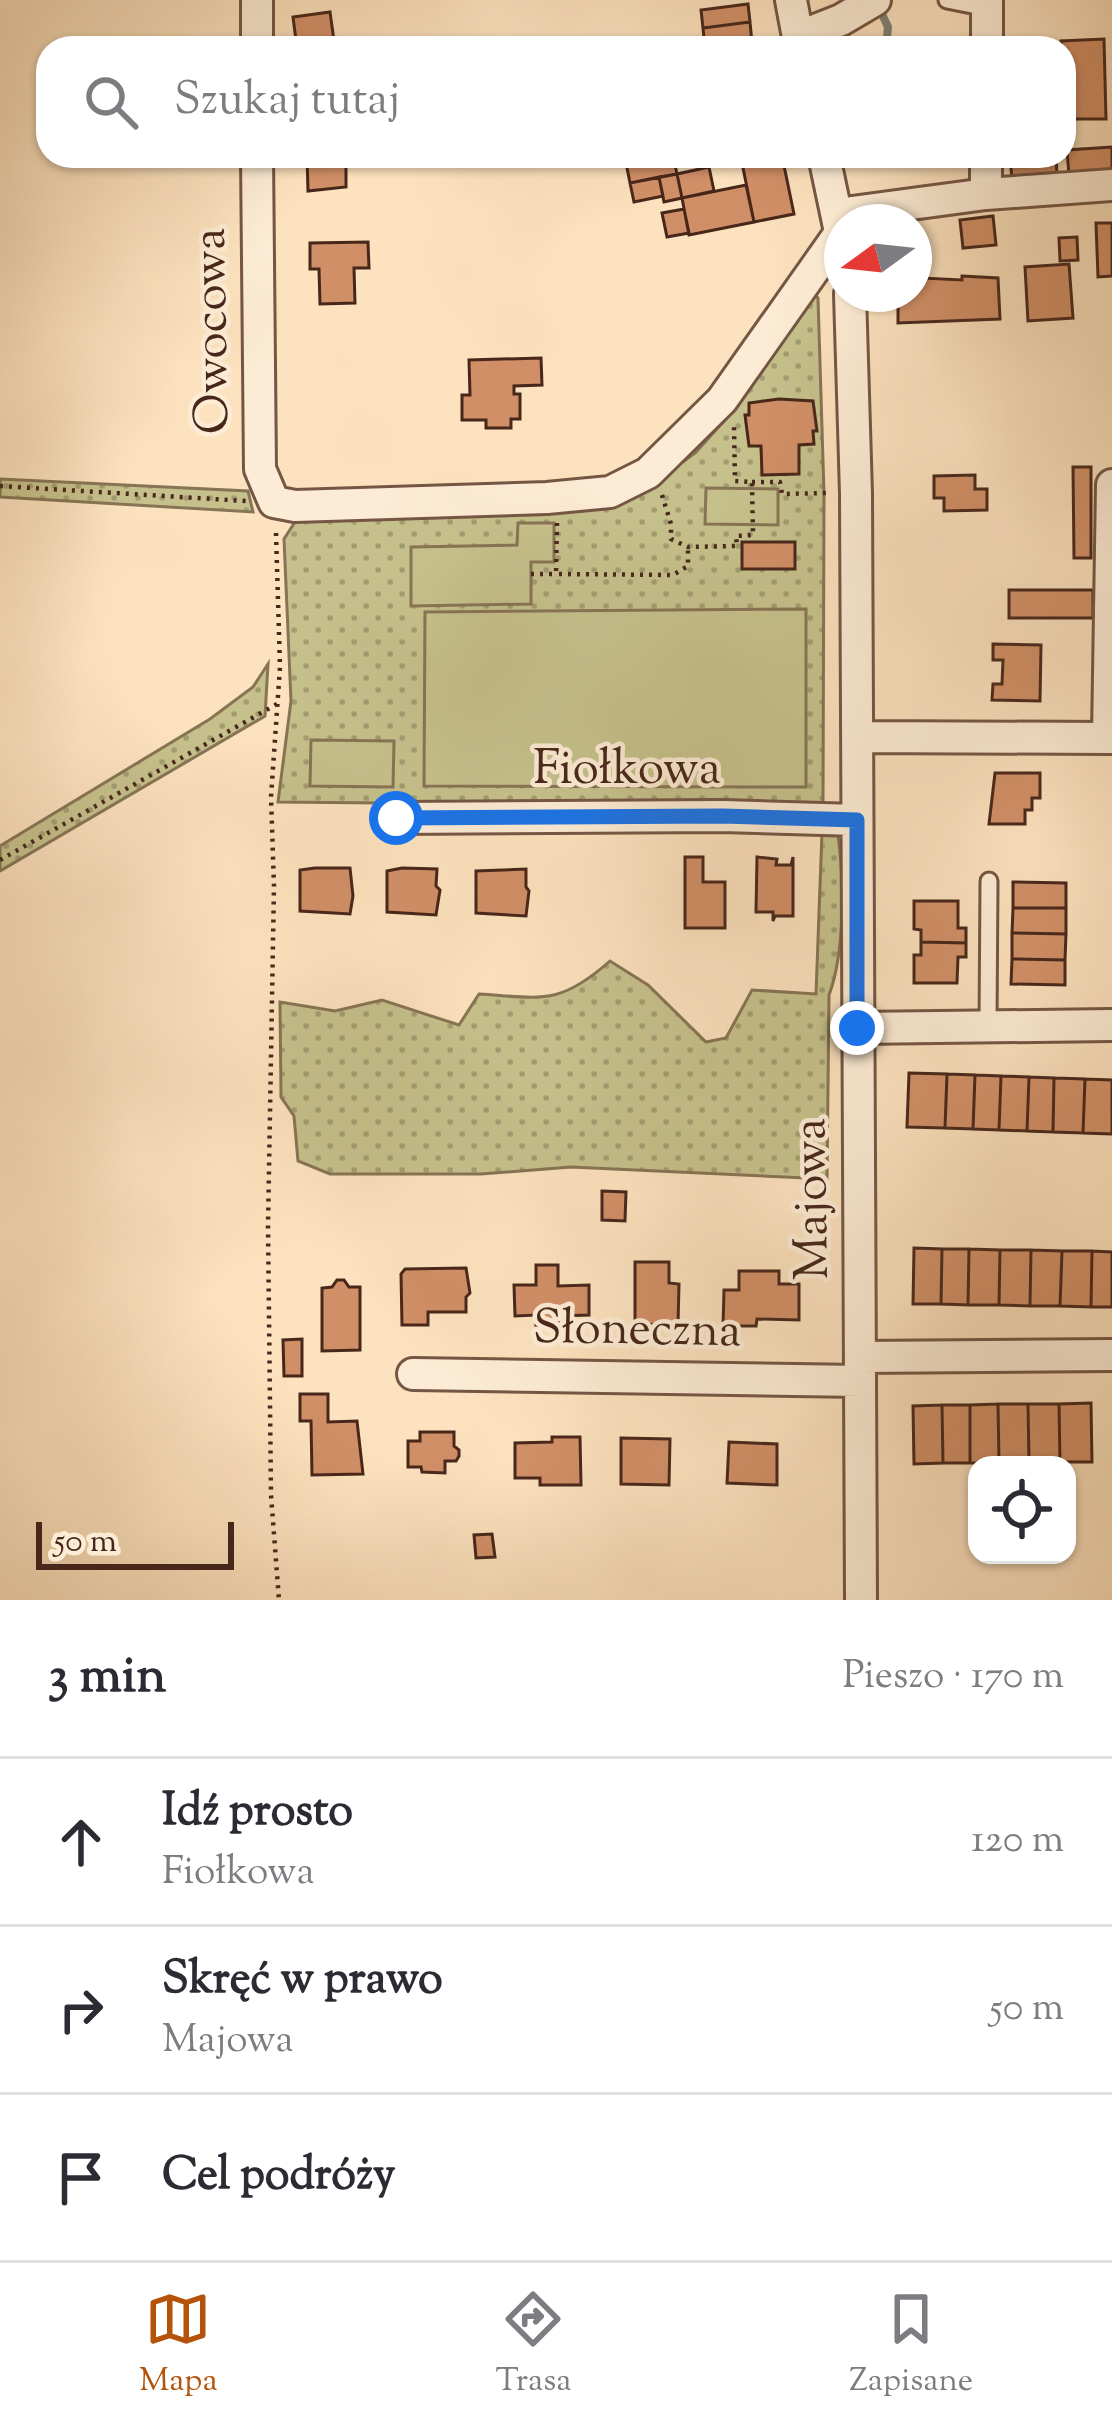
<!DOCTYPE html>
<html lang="pl">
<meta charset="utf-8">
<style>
:root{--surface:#fff;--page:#f7f7f7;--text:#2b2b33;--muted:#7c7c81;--line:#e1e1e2;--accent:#b45309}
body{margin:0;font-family:"Sorts Mill Goudy",serif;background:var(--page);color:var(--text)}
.controls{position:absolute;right:36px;bottom:36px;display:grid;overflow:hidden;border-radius:24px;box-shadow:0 3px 9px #0004}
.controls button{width:108px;height:108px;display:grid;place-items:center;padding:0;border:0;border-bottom:3px solid var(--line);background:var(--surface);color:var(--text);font:60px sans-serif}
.compass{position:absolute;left:824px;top:204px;width:108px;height:108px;border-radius:50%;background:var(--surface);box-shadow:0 3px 9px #0004;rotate:255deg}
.scale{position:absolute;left:36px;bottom:30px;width:198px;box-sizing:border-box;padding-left:12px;border:6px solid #48271b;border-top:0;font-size:33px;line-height:42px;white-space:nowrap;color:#48271b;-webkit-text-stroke:9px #fdecd5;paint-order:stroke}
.stop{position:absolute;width:36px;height:36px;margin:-27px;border:9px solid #1a73e8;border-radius:50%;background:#fff}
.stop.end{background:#1a73e8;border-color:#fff;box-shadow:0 3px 12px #0008}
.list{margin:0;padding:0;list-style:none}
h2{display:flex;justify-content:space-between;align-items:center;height:156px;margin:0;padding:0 48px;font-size:51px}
h2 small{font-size:39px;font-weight:400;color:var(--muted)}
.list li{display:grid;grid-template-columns:78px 1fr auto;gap:36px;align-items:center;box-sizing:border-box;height:168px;padding:0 48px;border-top:3px solid var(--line)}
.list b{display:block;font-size:45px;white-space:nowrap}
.list p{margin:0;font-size:39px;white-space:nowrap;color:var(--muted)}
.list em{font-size:39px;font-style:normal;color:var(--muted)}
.icon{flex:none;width:66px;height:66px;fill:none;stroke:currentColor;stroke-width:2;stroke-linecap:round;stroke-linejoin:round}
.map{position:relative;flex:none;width:1112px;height:1600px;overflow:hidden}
.search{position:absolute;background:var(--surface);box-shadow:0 3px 9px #0004;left:36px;right:36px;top:36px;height:132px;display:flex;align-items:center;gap:30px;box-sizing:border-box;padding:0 42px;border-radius:36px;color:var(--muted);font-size:45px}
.sheet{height:660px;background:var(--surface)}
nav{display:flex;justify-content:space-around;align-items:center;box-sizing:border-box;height:168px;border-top:3px solid var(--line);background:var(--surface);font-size:33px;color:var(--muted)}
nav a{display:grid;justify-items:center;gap:6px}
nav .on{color:var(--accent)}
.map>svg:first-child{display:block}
.grass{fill:url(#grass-dots);stroke:#877454;stroke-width:3}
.garden{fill:#c6c18c;stroke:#877454;stroke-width:3}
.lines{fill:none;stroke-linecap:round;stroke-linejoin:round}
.stream{stroke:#7c8275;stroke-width:8}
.building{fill:#d18f67;stroke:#48271b;stroke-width:3}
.lane-casing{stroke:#755644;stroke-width:21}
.street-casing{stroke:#755644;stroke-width:36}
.path{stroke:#48271b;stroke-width:4.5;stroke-dasharray:3 6;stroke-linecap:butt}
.lane{stroke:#fdecd5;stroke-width:15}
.street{stroke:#fdecd5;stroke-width:30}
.route{stroke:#1a73e8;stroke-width:15}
.labels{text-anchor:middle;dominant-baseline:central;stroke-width:9;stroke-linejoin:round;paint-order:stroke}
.street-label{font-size:48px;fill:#48271b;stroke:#fdecd5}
</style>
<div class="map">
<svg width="1112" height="1600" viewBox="0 0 1112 1600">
<defs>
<pattern id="grass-dots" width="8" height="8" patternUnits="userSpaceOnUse" patternTransform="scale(3)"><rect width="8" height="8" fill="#c6c18c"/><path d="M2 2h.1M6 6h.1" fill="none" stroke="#a39d72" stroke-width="1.8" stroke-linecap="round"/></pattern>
</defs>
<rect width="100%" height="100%" fill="#fce2be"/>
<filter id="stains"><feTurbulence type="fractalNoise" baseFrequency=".00167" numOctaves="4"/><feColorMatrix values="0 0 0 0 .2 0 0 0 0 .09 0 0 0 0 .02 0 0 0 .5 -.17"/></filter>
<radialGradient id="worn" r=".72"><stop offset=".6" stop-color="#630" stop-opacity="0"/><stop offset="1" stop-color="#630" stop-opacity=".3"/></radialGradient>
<!-- grass -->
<path class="grass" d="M812 291 818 298 824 493 823 807 278 802 291 701 284 539 297 519 649 486 695 453 733 411Z
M0 479 248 491 253 512 0 497Z
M268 664 265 716 0 871V846L210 719 253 687Z
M827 830 838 835C844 880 845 953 829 995L827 1179 571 1167 481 1174H330L298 1161 294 1116 281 1097 280 1002 335 1011 382 1000 459 1025 479 994C542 998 559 1006 610 961L648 985 706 1042 726 1038 752 990 816 994 822 832Z"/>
<!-- garden -->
<path class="garden" d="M706 488 778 489V525L705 524Z
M518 523H554V562H531V604L411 606V547L517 545Z
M806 609V787L424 786 425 612Z
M311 740 394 741 393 787 310 786Z"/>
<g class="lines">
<!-- stream -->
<path class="stream" d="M881 12 888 27 886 48"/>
</g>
<!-- building -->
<path class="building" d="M748 4 750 22 703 28 701 10Z
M330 12 335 48H297L293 17Z
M750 22 752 43 705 48 703 28Z
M1104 39 1106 119H1064L1061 41Z
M1112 147V173L1069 176 1067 150Z
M307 156H346V187L308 191Z
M659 156H673L677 174 630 183 626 163Z
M752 156H782L794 214 754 222 741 158Z
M1010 156H1056L1057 176 1012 180Z
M709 167 714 191 682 198 677 174Z
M677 174 682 198 664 202 659 177Z
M659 177 663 196 634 202 630 183Z
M746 185 754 222 689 235 682 198Z
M684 209 689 233 667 237 662 213Z
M993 216 996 245 963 248 960 220Z
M1096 223H1112V276L1098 277Z
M1077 237 1078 260 1060 261 1059 238Z
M368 242 369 268H354L355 303 320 304 319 269H310V243Z
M1069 264 1073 318 1028 321 1025 267Z
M962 276 998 278 1000 319 898 323V294H914V281H922V278L962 280Z
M541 358 542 385 514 386V394H520V419H511V428H486V420H462V395H470L469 360Z
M779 399 813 401 817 431H813L814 444 799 445V474L762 475 761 446H749L745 415H749V403Z
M1073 467H1091V558H1074Z
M975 475V489H987V510L944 511V498H934V476Z
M742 542H795V569H742Z
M1009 590H1093V618H1009Z
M993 644 1041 645 1040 701 992 700 993 684H1002L1003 660H993Z
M995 773H1040V798H1032V810H1025V824H989Z
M685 857H703V882H725V928H685Z
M757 857 777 859 776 865H791L793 857V916H775L773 921V912H756Z
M315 868H350L353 896 350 914 300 911V870Z
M402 868 437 869 436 886 440 890 436 915 387 912V871Z
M526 869V887L529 891 526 916 476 913V871Z
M1013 882 1066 883V908H1013Z
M914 901H958V928H966V943L921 942V930L914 929Z
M1013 908H1066V934L1012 933Z
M1012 933 1066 934 1065 960 1012 959Z
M921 942 966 943V957H958L957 983H914V955H921Z
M1012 959 1065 960V985L1011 984Z
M909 1073 947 1074 945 1128 907 1127Z
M947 1074 975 1075 973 1129 945 1128Z
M975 1075 1001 1076 999 1130 973 1129Z
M1001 1076 1029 1077 1027 1131 999 1130Z
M1029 1077 1054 1078 1053 1132 1027 1131Z
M1054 1078 1085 1079 1083 1133 1053 1132Z
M1085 1079 1112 1080V1134L1083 1133Z
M602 1191 626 1192 625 1221 602 1220Z
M914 1248 942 1249 941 1304H913Z
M942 1249H969L968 1305 941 1304Z
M969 1249 1000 1250 999 1305H968Z
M1000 1250H1031L1030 1306 999 1305Z
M1031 1250 1062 1251 1060 1306H1030Z
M1062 1251H1092L1091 1307 1060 1306Z
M1092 1251 1112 1252V1307H1091Z
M635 1262H669V1283L679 1284 678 1325 635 1324Z
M536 1265H558V1286L589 1285V1315L558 1316V1325H536L537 1315 515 1316 514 1285H536Z
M466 1268 470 1293 466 1297V1312H428V1325H402L401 1274 405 1269Z
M739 1271H779V1284H799V1320L757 1319 756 1326H723L724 1290H739Z
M337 1280H344L349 1287H360V1350L322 1351V1288L332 1287Z
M302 1339V1376H284L283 1340Z
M300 1394H328V1422L357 1421 363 1474 312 1475 311 1421H300Z
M1091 1403 1092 1462H1060L1059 1404Z
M998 1404 999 1463H970V1405Z
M998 1404H1028L1029 1462 999 1463Z
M1028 1404H1059L1060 1462H1029Z
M942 1405 943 1463 914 1464 913 1406Z
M942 1405H970V1463H943Z
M420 1432H454V1446L459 1450V1456L456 1461H445V1473L422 1472 421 1467H408V1441H420Z
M552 1437H580L581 1485H540V1478H515V1443L552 1442Z
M621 1438 670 1439 669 1485 621 1484Z
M729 1442 777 1444V1485L727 1483Z
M492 1534 495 1557 476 1558 474 1535Z"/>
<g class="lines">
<defs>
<path id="lane" d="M947 0 987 8
M988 1026 989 881"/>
<path id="street" d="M257 0V48
M791 0 800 48
M798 37 841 20 875 0
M987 48V0
M257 156 260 469 274 502 295 506 547 498 610 492 648 473 722 400 840 233
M824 156 840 232
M986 194V156
M837 214 986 194 1112 185
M850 294 856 494 861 1600
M858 737 1112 738
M1108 738 1112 485
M396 818 723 816 857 820
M857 1028 1112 1025
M861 1357 1112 1355
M413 1374 860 1381"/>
</defs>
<!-- lane casing -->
<use href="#lane" class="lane-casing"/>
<!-- street casing -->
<use href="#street" class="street-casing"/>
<!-- path -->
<path class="path" d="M752 482H780L782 494 826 493
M0 486 246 501
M662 495 671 524V539L688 547 737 546 736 536 753 535 752 482 735 481 734 425
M557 523 556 574 673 575 688 566V547
M276 533 280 667 271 797 274 886 268 1226 271 1495 279 1600
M531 574H556
M0 860 277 704"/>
<!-- lane -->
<use href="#lane" class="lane"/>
<!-- street -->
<use href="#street" class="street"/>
</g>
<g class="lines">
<!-- route -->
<path class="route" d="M396 818 723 816 857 820V1028"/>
</g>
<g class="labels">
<!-- street labels -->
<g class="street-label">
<text transform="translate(214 331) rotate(-91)">Owocowa</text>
<text x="627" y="771">Fiołkowa</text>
<text transform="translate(814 1199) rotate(-91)">Majowa</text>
<text transform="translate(637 1332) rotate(1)">Słoneczna</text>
</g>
</g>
<rect width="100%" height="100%" filter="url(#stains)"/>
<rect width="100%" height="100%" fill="url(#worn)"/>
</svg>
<div class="controls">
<button><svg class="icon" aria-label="locate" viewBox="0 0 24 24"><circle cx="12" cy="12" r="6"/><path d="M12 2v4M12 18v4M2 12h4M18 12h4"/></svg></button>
</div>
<svg class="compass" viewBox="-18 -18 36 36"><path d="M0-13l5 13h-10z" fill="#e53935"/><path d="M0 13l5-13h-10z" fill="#7c7c81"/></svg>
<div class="scale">50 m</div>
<div class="stop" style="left:396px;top:818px"></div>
<div class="stop end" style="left:857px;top:1028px"></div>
<div class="search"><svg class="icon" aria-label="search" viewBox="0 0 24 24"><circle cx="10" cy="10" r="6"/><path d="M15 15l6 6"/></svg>Szukaj tutaj</div>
</div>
<section class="sheet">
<h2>3 min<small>Pieszo · 170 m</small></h2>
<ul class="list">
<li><svg class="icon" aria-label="ahead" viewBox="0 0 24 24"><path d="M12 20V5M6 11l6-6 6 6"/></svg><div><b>Idź prosto</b><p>Fiołkowa</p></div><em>120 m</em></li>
<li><svg class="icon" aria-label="right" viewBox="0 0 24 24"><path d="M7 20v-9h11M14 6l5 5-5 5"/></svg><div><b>Skręć w prawo</b><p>Majowa</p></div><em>50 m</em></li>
<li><svg class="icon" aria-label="arrive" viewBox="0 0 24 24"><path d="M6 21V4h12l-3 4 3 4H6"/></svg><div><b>Cel podróży</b></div></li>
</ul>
</section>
<nav>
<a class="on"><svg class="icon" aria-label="map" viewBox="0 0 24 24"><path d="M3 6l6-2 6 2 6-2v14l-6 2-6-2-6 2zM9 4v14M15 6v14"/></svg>Mapa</a>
<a><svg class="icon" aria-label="directions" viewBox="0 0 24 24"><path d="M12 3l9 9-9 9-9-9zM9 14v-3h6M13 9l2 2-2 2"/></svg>Trasa</a>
<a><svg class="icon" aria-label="saved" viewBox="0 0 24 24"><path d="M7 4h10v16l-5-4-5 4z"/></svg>Zapisane</a>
</nav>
